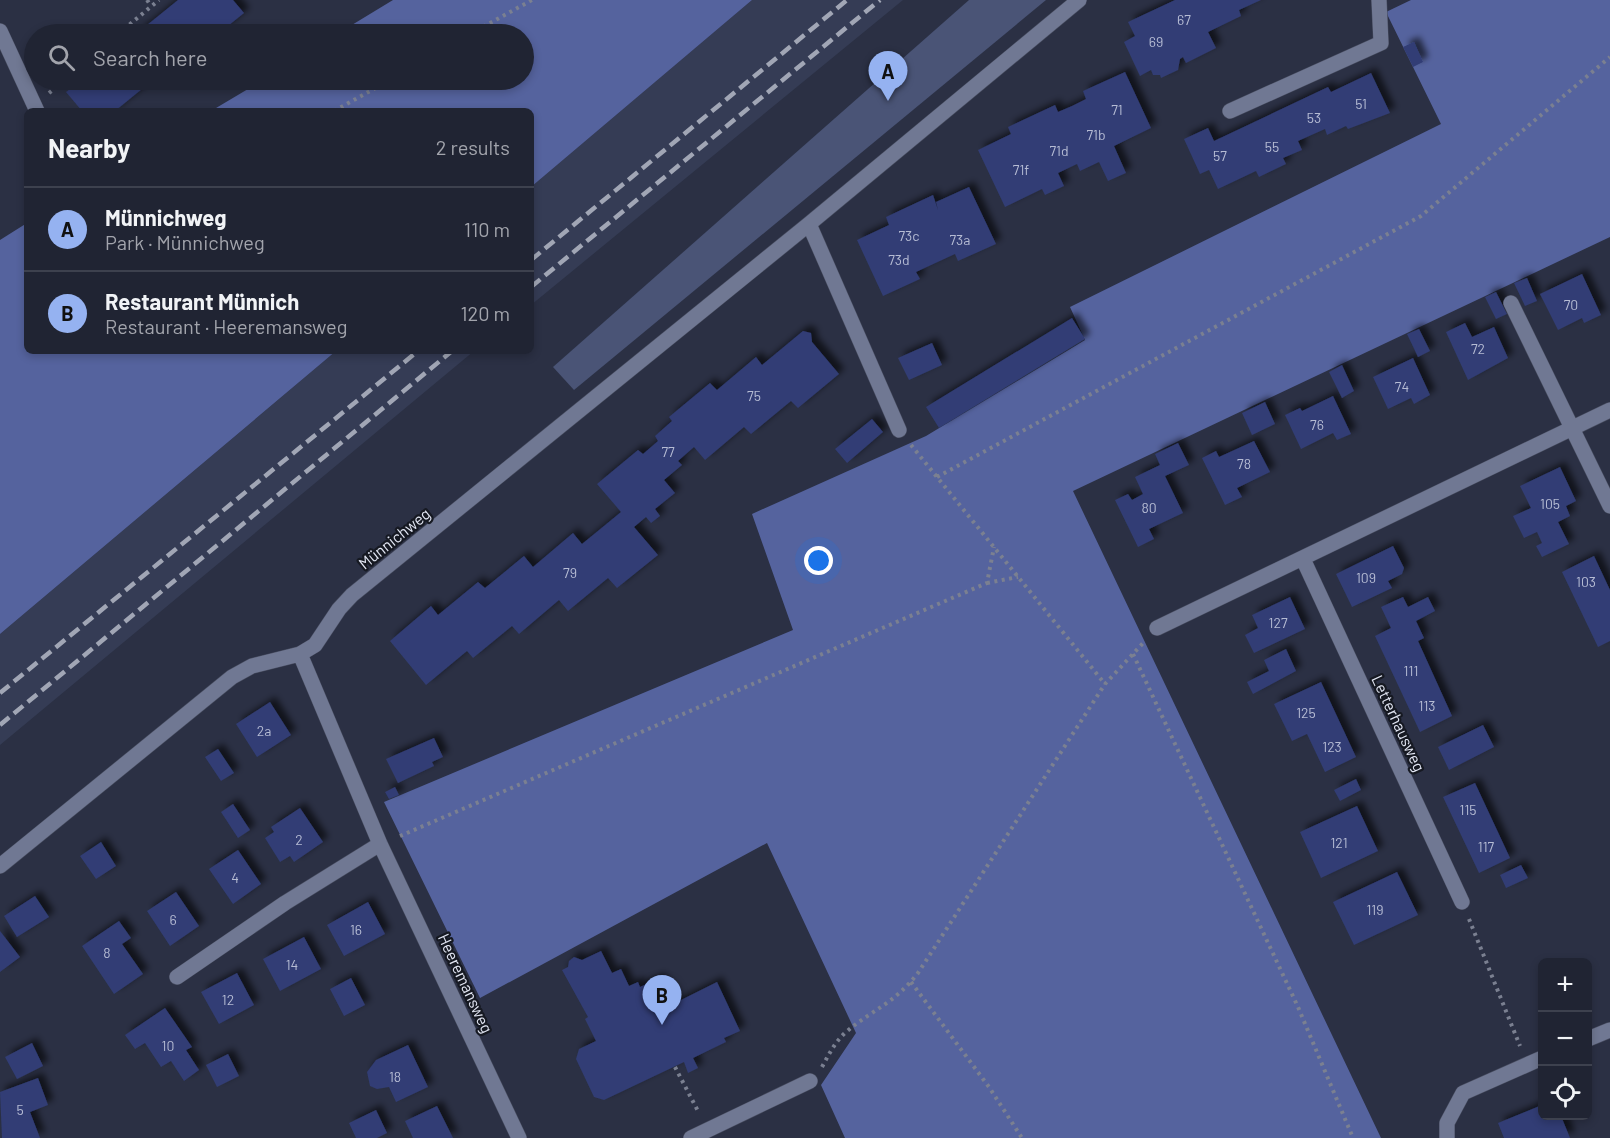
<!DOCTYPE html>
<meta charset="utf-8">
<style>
:root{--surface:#202433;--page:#2d303f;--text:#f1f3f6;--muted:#a2a4ac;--line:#3d414e;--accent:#95b2f1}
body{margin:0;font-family:Barlow,sans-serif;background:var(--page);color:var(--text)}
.controls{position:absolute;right:18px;bottom:18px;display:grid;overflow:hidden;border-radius:9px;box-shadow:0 3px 9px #0003}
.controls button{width:54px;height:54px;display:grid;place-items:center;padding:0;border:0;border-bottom:2px solid var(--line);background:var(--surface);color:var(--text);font:30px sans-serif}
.you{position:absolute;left:819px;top:561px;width:21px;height:21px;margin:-15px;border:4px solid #fff;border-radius:50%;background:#1a73e8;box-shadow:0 0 0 9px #1a73e833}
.badge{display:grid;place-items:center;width:39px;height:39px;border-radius:50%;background:var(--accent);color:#111;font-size:20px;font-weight:700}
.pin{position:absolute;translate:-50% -50px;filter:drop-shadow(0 2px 3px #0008)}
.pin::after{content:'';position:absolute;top:32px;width:21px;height:18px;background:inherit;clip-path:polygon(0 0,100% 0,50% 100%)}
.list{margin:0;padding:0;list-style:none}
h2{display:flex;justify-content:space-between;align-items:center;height:78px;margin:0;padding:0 24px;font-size:26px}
h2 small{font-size:20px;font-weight:400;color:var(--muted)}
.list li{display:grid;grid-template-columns:39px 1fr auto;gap:18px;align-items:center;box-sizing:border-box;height:84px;padding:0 24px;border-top:2px solid var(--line)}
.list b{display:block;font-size:22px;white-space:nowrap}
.list p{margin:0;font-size:20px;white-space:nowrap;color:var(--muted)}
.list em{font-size:20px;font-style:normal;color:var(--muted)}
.icon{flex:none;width:33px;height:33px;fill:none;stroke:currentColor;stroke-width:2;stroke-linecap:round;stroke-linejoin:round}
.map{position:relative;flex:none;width:1610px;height:1138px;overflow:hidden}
.search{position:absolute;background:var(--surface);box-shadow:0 3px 9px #0003;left:24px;top:24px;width:510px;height:66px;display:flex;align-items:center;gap:15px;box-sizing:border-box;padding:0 21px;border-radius:33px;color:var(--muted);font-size:22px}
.panel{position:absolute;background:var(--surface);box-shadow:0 3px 9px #0003;left:24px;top:108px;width:510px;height:246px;border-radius:9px}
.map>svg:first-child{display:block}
.built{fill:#353c55}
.green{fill:#4a5476}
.forest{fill:#55639e}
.building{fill:#313d74;filter:url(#shadow)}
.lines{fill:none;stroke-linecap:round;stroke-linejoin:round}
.minor-casing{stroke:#484d60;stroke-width:16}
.path{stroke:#7b8091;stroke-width:4;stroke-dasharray:3 4.5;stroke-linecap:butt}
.minor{stroke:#707893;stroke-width:15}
.rail{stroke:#a1a6b5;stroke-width:4.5;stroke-dasharray:12 6;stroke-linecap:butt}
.labels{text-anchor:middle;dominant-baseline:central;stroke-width:4.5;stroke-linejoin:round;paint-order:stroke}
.number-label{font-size:14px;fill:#b6bcd4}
.street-label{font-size:16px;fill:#e3e7f4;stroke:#161922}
</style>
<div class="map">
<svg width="1610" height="1138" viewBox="0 0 1610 1138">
<defs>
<filter id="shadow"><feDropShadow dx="5.5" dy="-5.5" stdDeviation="3" flood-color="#0009"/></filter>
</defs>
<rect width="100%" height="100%" fill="#2b3044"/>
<!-- built -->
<path class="built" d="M752 0H903L531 305V187Z
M336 351H474L0 745V634Z"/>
<!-- green -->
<path class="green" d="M969 0H1046L574 390 553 367Z"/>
<!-- forest -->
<path class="forest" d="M393 0H752L531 187V111H211L263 80H524V34H337Z
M1411 0H1610V237L1073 491 1381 1138H845L821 1085 856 1033 767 843 480 998 384 802 793 630 752 514 926 436 1085 340 1070 307 1441 124 1386 12Z
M27 223V351H336L0 634V240Z"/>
<!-- building -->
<path class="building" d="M178 0H233L244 13 218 34H136Z
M1175 0H1261L1239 10 1241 16 1239 17 1208 32 1216 48 1186 63 1183 57 1180 59 1178 70 1161 78 1160 75H1153L1151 70 1140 76 1124 42 1135 36 1128 22Z
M1414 42 1423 62 1413 67 1403 47Z
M1125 72 1151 128 1114 146 1126 173 1108 181 1099 162 1080 171 1077 164 1058 173 1064 186 1045 195 1042 189 1005 207 978 150 1011 134 1008 127 1055 105 1058 112 1072 106 1086 99 1083 91Z
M1371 73 1390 113 1348 129 1346 126 1327 135 1325 129 1298 141 1302 150 1283 158 1286 164 1259 177 1256 171 1218 189 1209 170 1200 174 1184 139 1208 128 1214 141 1328 87 1331 92Z
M82 80H153L115 111H82L66 92Z
M969 187 996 244 958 261 955 254 916 272 920 279 883 296 857 240 889 225 886 217 933 195 938 210 936 202Z
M1582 274 1601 315 1584 323 1582 318 1558 330 1540 294Z
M1527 278 1537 301 1525 306 1514 283Z
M1496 292 1507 314 1496 319 1485 297Z
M1072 318 1085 339 939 428 926 407Z
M1465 323 1472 337 1494 327 1508 358 1468 380 1446 332Z
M1419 329 1430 351 1418 357 1407 334Z
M803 331 811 333 812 342 839 374 798 408 791 401 751 434 744 427 705 460 694 447 678 461 682 465 664 480 675 493 655 509 660 516 651 523 646 517 634 527 658 555 617 588 608 578 568 611 559 600 519 634 512 626 473 658 467 651 426 685 390 641 431 606 438 615 478 582 485 588 524 556 533 567 573 533 582 544 621 512 597 484 638 450 643 454 658 441 655 436 672 421 669 417 710 383 717 390 756 357 762 365Z
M932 343 942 365 909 380 898 358Z
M1413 358 1430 395 1414 404 1411 398 1388 409 1373 377Z
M1342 365 1354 391 1342 398 1329 372Z
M1333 396 1351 434 1337 440 1333 433 1301 449 1285 415 1300 408 1302 411Z
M1265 402 1275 424 1252 435 1242 413Z
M872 419 883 432 847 463 835 449Z
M1254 441 1270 472 1237 488 1242 497 1225 505 1202 458 1216 451 1219 457Z
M1178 443 1189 465 1165 476 1183 513 1149 529 1154 539 1138 547 1115 500 1128 494 1132 500 1143 494 1135 477 1160 465 1155 454Z
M1560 467 1576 501 1566 506 1570 516 1558 522 1569 544 1542 557 1536 546 1542 543 1537 532 1524 538 1513 516 1531 508 1520 486Z
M1393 546 1404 568 1402 574 1388 581 1392 588 1352 607 1336 574Z
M1594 556 1610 590V641L1598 647 1562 572Z
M1290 597 1305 629 1254 653 1245 635 1258 628 1252 615Z
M1403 597 1408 607 1428 597 1435 611 1416 621 1424 638 1418 641 1452 716 1420 732 1375 636 1391 628 1381 607Z
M1286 649 1296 671 1253 694 1247 682 1269 671 1264 660Z
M1321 682 1356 757 1325 772 1307 734 1292 741 1274 704Z
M270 702 291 735 257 757 236 724Z
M1483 725 1494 747 1449 770 1438 747Z
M434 738 443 757 432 762 434 766 398 783 386 759Z
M218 749 234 773 221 781 205 757Z
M1356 779 1361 790 1340 801 1334 790Z
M1475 783 1510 858 1479 873 1443 797Z
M395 787 399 795 389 799 385 792Z
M233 804 250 830 238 838 221 812Z
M1357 806 1378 851 1321 878 1300 832Z
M300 808 323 842 294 862 290 856 280 862 265 838 274 832 271 827Z
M101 842 116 866 96 879 80 856Z
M238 850 261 884 233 904 209 869Z
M1521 865 1528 878 1506 888 1500 875Z
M1397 872 1418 915 1354 945 1333 902Z
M176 892 199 926 170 946 147 911Z
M35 896 49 917 17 937 4 916Z
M368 902 385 934 344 956 327 925Z
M119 921 131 938 122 944 143 974 114 994 82 946Z
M0 931 20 957 0 972Z
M304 937 321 969 280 991 263 959Z
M601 951 612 973 621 969 629 986 638 982 640 987 660 978 673 1004 717 982 740 1031 724 1038 726 1042 693 1058 698 1068 688 1073 684 1062 604 1100 594 1097 576 1059 579 1049 596 1041 585 1019 588 1017 562 970 568 967 569 961 574 957 582 960Z
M237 973 254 1005 219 1024 201 992Z
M351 978 365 1005 344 1016 330 989Z
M165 1008 192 1047 186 1050 199 1070 184 1081 171 1061 161 1067 145 1043 135 1049 125 1035Z
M32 1043 43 1066 17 1079 5 1057Z
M408 1045 428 1087 396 1102 389 1087 377 1089 370 1086 367 1072 376 1060Z
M228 1054 239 1076 217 1087 206 1065Z
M38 1078 48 1105 30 1112 40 1138H2L0 1092Z
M1542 1105V1116H1561L1570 1138H1504L1498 1123Z
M437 1106 453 1138H413L405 1121Z
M376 1110 387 1133 377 1138H356L349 1123Z"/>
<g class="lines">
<defs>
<path id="minor" d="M0 31 37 111
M1230 111 1381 43 1379 0
M809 224 899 430
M1511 303 1610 506
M1303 559 1462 902
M1157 628 1610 410
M300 654 380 844 519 1138
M0 866 232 677 252 666 300 654 315 645 339 609 352 595 809 224 1079 0
M177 977 285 903 380 844
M1588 1039 1610 1030
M691 1138 810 1081
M1447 1138V1123L1463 1093 1542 1058"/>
</defs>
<!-- minor casing -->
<use href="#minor" class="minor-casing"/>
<!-- path -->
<path class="path" d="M147 0 151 6
M118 34 159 0
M470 34 532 0
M49 93 65 80
M334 111 390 80
M911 445 1105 684
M937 477 1421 216 1610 57
M987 583 1018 577
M1133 654 1298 1007 1353 1138
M400 836 987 583 994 547
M1469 919 1520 1046
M911 982 989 1087 1022 1138
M675 1067 699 1113
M822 1067C829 1054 835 1042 846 1032 873 1009 894 1004 918 973L1105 684 1144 642"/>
<!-- minor -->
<use href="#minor" class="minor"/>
<!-- rail -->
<path class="rail" d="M531 260 847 0
M531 287 880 0
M0 693 418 351
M0 725 452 351"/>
</g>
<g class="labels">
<!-- number labels -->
<g class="number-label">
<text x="1184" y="19">67</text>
<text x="1156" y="41">69</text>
<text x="1361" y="103">51</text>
<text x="1117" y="109">71</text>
<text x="1314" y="117">53</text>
<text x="1096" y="134">71b</text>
<text x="1272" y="146">55</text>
<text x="1059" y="150">71d</text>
<text x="1220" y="155">57</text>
<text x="1021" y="169">71f</text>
<text x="909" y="235">73c</text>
<text x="960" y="239">73a</text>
<text x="899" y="259">73d</text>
<text x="1571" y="304">70</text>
<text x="1478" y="348">72</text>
<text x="1402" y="386">74</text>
<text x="754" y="395">75</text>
<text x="1317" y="424">76</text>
<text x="668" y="451">77</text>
<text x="1244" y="463">78</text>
<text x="1550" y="503">105</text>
<text x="1149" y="507">80</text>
<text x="570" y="572">79</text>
<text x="1366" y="577">109</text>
<text x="1586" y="581">103</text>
<text x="1278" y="622">127</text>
<text x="1411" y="670">111</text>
<text x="1427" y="705">113</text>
<text x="1306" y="712">125</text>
<text x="264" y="730">2a</text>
<text x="1332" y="746">123</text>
<text x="1468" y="809">115</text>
<text x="299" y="839">2</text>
<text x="1339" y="842">121</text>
<text x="1486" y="846">117</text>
<text x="235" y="877">4</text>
<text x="1375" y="909">119</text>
<text x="173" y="919">6</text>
<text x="356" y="929">16</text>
<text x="107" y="952">8</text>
<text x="292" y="964">14</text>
<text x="228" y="999">12</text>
<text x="168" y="1045">10</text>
<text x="395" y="1076">18</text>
<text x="20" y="1109">5</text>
</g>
<!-- street labels -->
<g class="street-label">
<text transform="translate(394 538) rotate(-39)">Münnichweg</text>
<text transform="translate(1399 723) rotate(65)">Letterhausweg</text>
<text transform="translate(466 983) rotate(65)">Heeremansweg</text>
</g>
</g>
</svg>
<div class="controls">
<button>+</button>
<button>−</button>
<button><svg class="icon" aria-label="locate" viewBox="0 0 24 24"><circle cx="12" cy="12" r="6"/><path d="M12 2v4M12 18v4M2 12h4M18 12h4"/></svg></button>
</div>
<div class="you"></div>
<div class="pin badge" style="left:888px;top:101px">A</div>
<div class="pin badge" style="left:662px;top:1025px">B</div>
<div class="search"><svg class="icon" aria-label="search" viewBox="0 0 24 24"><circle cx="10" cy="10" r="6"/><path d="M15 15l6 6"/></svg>Search here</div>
<section class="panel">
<h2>Nearby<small>2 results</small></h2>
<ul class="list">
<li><span class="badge">A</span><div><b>Münnichweg</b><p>Park · Münnichweg</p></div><em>110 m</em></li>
<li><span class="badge">B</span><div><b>Restaurant Münnich</b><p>Restaurant · Heeremansweg</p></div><em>120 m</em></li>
</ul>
</section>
</div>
